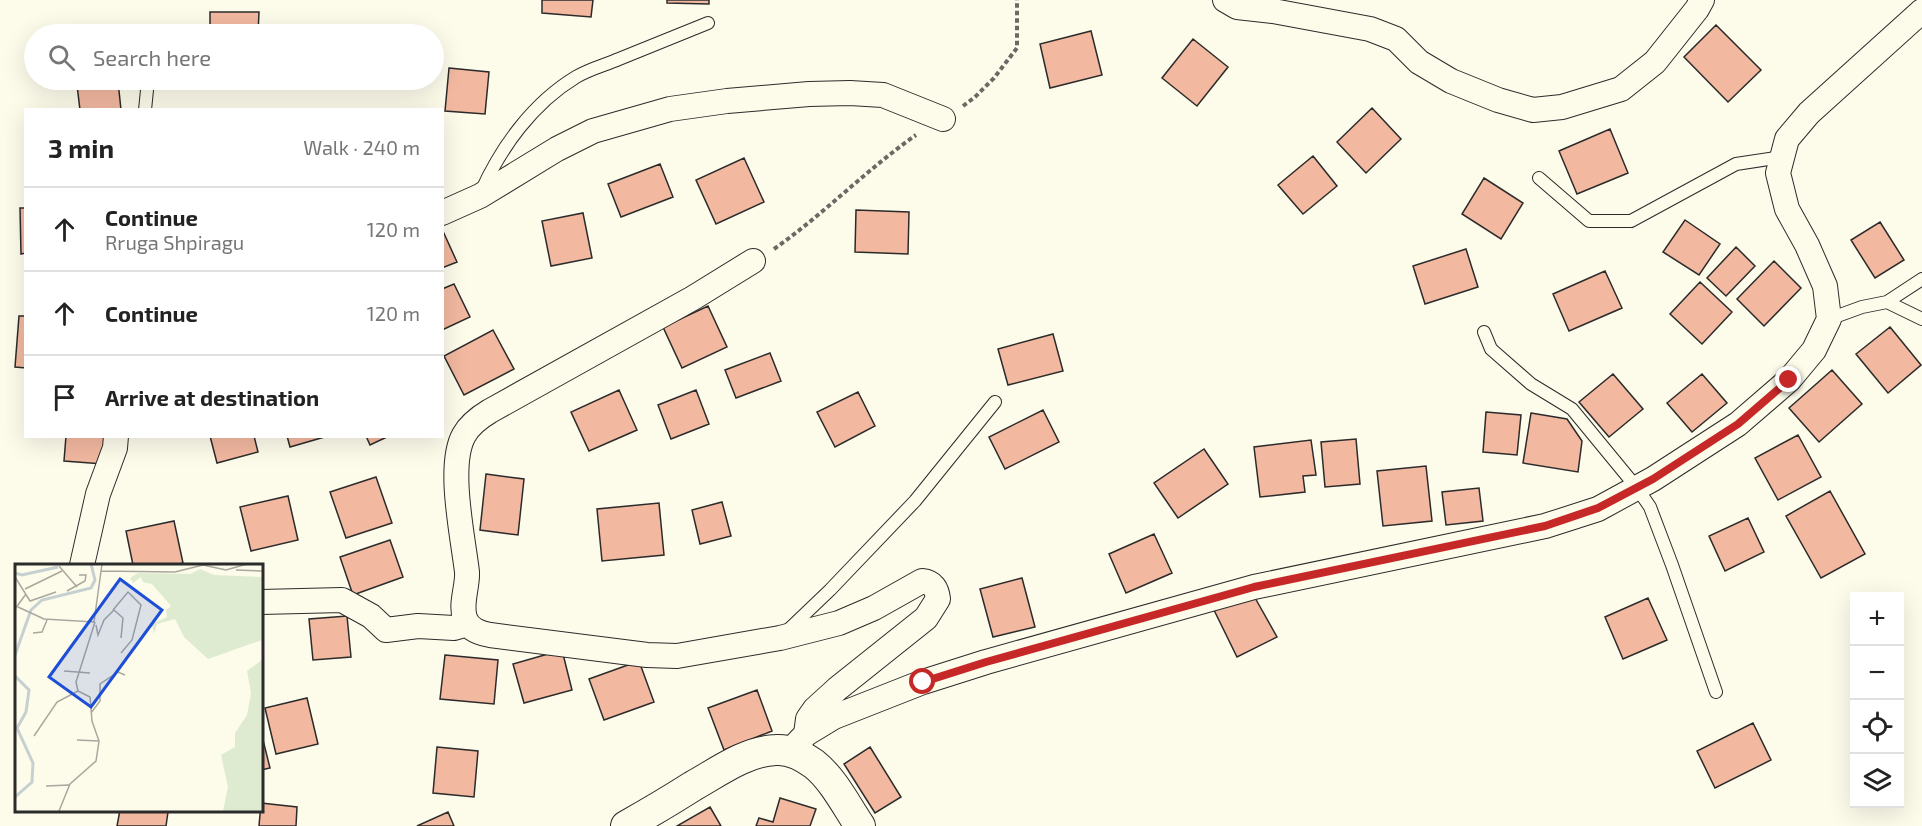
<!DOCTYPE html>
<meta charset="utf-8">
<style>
:root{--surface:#fff;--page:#f2f2f2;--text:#222;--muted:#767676;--line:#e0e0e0}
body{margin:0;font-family:"Exo 2",sans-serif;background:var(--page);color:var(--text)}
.controls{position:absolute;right:18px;bottom:18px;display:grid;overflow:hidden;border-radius:0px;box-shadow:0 6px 24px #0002}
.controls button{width:54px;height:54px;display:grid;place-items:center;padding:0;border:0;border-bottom:2px solid var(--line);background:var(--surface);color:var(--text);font:30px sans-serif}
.stop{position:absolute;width:18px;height:18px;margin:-14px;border:4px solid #c62828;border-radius:50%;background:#fff}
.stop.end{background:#c62828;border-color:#fff;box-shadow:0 2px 6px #0008}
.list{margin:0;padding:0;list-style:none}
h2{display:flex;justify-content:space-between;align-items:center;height:78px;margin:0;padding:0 24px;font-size:26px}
h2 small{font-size:20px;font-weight:400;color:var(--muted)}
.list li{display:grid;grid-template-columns:39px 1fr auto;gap:18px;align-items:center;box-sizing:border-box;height:84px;padding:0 24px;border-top:2px solid var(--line)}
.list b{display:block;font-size:22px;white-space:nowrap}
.list p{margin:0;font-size:20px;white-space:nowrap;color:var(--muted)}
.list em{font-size:20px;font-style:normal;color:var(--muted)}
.icon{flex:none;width:33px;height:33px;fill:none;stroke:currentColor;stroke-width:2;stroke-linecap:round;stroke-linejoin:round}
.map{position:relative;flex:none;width:1922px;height:826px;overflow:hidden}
.search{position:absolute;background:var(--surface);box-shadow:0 6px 24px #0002;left:24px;top:24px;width:420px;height:66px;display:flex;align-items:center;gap:15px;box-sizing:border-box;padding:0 21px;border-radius:33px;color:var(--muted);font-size:22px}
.panel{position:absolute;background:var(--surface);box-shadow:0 6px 24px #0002;left:24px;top:108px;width:420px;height:330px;border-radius:0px}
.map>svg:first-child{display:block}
.building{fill:#f2b8a0;stroke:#2b2b2b;stroke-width:1.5}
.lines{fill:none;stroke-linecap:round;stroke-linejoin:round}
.service-casing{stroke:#2b2b2b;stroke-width:14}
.minor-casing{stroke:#2b2b2b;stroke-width:26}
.tertiary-casing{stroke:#2b2b2b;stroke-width:32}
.path{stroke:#6a6964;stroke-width:4;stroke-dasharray:4.5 3;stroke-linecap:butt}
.service{stroke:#fdfbea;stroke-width:12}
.minor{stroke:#fdfbea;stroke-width:24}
.tertiary{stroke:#fdfbea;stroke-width:30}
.route{stroke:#c62828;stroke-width:8}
.inset-river{fill:none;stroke:#c7d0d0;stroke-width:3}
.inset-road{fill:none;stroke:#a9a89e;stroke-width:1.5}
.view{fill:#1d4ed8;fill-opacity:0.15;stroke:#1d4ed8;stroke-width:3}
.inset-edge{fill:none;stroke:#2b2b2b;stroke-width:3}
</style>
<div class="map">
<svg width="1922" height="826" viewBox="0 0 1922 826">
<rect width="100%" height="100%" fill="#fdfbea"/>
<!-- building -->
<path class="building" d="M542 0H593L591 17 542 13Z
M667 0H709V4L667 3Z
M210 12H259L258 34H210Z
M1716 25 1761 70 1728 102 1684 57Z
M1091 31 1102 75 1050 88 1040 44Z
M1193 39 1228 67 1197 106 1162 78Z
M449 68 489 72 485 114 445 111Z
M118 81 121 110H80L77 85Z
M1372 108 1401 139 1366 173 1337 142Z
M1610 129 1628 173 1577 194 1559 151Z
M1313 156 1337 186 1303 214 1278 185Z
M744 158 764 202 716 224 696 180Z
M660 164 673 197 621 217 608 184Z
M1484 178 1523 203 1501 239 1462 214Z
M20 208H26V253L21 254Z
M856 210 909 212 908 254 855 252Z
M583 213 592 258 551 266 542 221Z
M1685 220 1720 244 1699 275 1663 252Z
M1880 222 1904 260 1875 278 1851 240Z
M442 229 457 262 442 268Z
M1736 247 1755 266 1726 296 1707 278Z
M1466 249 1478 287 1425 304 1413 266Z
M1774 261 1801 288 1764 326 1737 299Z
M1605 271 1622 308 1569 331 1553 294Z
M1700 282 1732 312 1702 344 1670 314Z
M454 284 470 317 442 330V289Z
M708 306 727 347 682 368 663 327Z
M19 316H26V368L15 367Z
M1890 327 1921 365 1888 393 1856 354Z
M493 330 514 369 464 395 444 356Z
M1053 334 1063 371 1008 385 998 349Z
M770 353 781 381 736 398 725 370Z
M1832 370 1862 404 1819 442 1789 408Z
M1613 374 1643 409 1609 437 1579 402Z
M1702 374 1727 403 1692 432 1667 403Z
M619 390 637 430 589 451 571 412Z
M696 390 709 424 671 439 658 405Z
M858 392 875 426 835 447 817 412Z
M1043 410 1059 442 1005 469 989 437Z
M1486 412 1521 415 1517 455 1483 452Z
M1531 413 1567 419 1582 441 1578 472 1523 463Z
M1798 435 1821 477 1778 500 1755 458Z
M66 436H106L103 464 64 461Z
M210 436H254L258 452 217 463Z
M287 436H328L290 447Z
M366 436H389L370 445Z
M1356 439 1360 484 1325 487 1321 442Z
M1311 440 1316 475 1303 476 1305 492 1260 497 1254 447Z
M1204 449 1228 484 1178 518 1154 483Z
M1426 466 1432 521 1383 526 1377 471Z
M486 474 524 479 518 535 480 530Z
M376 477 392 523 346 538 330 492Z
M1479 488 1483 521 1446 525 1442 492Z
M1830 491 1865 554 1821 578 1786 516Z
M288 496 298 540 251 551 240 507Z
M722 502 731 536 700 544 692 510Z
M659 503 664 555 602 561 597 509Z
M1748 518 1764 552 1725 571 1709 536Z
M174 521 183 563 174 565H133L126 531Z
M1154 534 1172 573 1126 593 1109 554Z
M390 540 403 577 353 595 340 557Z
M1022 578 1035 627 993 637 980 589Z
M1254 596 1277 637 1237 657 1213 608Z
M1648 598 1667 640 1623 659 1605 617Z
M347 616 351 657 313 660 309 619Z
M562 650 572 690 524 703 513 664Z
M445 655 498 660 494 704 440 699Z
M639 661 654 702 604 720 589 679Z
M757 690 772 731 724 750 708 708Z
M307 698 318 744 276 754 265 708Z
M1753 723 1771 760 1715 788 1697 751Z
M261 732 270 768 261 770Z
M437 747 478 751 474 797 433 793Z
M870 747 901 797 875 813 844 764Z
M780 798 816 809 810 826H756L759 818 773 822Z
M261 803 297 807 296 826H259Z
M710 807 721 826H677Z
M120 810H155L168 812 166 826H117Z
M448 812 454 826H417Z"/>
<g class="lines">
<defs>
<path id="service" d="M145 110 148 80
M1539 178 1589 221H1631L1736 164 1782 157
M481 192C501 147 533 103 576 77 589 69 605 65 619 59 649 47 679 35 708 23
M1887 302 1922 279
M1829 319 1862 307 1887 302 1922 319
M1484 332 1491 349 1531 384 1572 409 1637 488 1650 507 1672 565 1716 692
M785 633 830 590 915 501 995 402"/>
<path id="minor" d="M1225 0 1237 7 1273 11 1370 29 1396 39 1419 62 1451 81 1498 100 1533 110 1562 107 1621 89 1655 62 1697 9 1702 0
M442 213 480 196 557 149 593 131 670 109 727 101 809 94 850 93 883 95 943 119
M753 261 693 298 490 411C480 417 470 424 464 435 447 465 463 537 467 572 468 586 460 604 465 618 468 629 479 633 490 635L647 655 677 656 780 638 839 623 874 608 922 581C933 582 937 589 938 599L926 618 837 689 815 709 808 719 806 734
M82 565 98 494 115 448 116 436
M261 602 342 600 371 616 386 630 418 626 454 628 468 624
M790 751 806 734 834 717 923 682 986 662 1254 587 1545 526 1598 509 1653 479 1738 424 1789 380 1814 350 1829 319 1825 286 1807 245 1787 209 1778 173 1787 139 1809 113 1922 11"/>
<path id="tertiary" d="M626 826C649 813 671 800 693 786 718 772 746 751 776 750 790 749 803 756 814 764 833 779 846 805 860 826"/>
</defs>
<!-- service casing -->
<use href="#service" class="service-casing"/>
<!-- minor casing -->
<use href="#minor" class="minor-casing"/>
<!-- tertiary casing -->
<use href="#tertiary" class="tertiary-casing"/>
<!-- path -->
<path class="path" d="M963 106 975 97 994 78 1017 48V0
M774 249C824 214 866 170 916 135"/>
<!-- service -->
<use href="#service" class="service"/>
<!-- minor -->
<use href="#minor" class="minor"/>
<!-- tertiary -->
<use href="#tertiary" class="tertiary"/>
</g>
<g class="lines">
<!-- route -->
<path class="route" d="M923 682 986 662 1254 587 1545 526 1598 508 1653 479 1738 424 1789 380"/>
</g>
<!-- overview -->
<g transform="translate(15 564)">
<rect width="248" height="248" fill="#fdfbea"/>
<path d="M185 5 199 11 247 13V76L193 95 169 73 160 55 142 60 139 70 137 60 152 53 151 46 156 42 137 20 128 18 126 13 118 19 115 14 123 9 175 10ZM247 96V247H208L213 223 206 191 220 183V169L232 151 236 129 232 107Z" fill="#deebd1"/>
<path class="inset-river" d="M0 9 7 11 43 3M0 91 16 46 27 36 76 24 80 16 76 0M0 112 14 126 11 148 2 164 18 199 17 218 0 233"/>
<path class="inset-road" d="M44 2 62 23M221 6 248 7M86 7 160 8 188 1 211 6 232 0M0 13 15 37 41 28M10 25 47 7M52 27 70 17 71 11H64M3 43 29 55 79 58 87 0M0 45 11 30M98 46 113 28 126 41 117 76 106 89M81 61 83 71 89 56 99 46 108 54 106 74M18 69 27 68 32 56M49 107 75 109M76 149 85 137V120L103 108 110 111M19 172 42 138 63 127M62 176 84 177M31 222 54 221M44 247 55 220 81 197 84 177 77 157 75 133 63 127 61 118 80 58"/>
<path class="view" d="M105 15 147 46 76 143 34 113Z"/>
<rect width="248" height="248" class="inset-edge"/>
</g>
</svg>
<div class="controls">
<button>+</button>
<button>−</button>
<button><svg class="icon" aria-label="locate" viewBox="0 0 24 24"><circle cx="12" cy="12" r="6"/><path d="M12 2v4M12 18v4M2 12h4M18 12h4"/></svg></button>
<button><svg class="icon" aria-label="layers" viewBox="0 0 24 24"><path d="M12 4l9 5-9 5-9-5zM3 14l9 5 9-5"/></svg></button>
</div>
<div class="stop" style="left:923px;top:682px"></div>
<div class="stop end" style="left:1789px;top:380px"></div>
<div class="search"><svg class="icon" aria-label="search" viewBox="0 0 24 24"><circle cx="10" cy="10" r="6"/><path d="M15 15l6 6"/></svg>Search here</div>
<section class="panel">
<h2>3 min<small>Walk · 240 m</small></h2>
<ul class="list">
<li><svg class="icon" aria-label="ahead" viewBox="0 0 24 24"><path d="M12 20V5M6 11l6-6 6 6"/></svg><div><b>Continue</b><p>Rruga Shpiragu</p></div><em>120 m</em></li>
<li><svg class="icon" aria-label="ahead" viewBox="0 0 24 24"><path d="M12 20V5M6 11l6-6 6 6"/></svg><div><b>Continue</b></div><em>120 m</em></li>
<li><svg class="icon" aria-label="arrive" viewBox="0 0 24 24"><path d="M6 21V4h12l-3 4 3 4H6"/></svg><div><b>Arrive at destination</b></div></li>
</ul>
</section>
</div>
